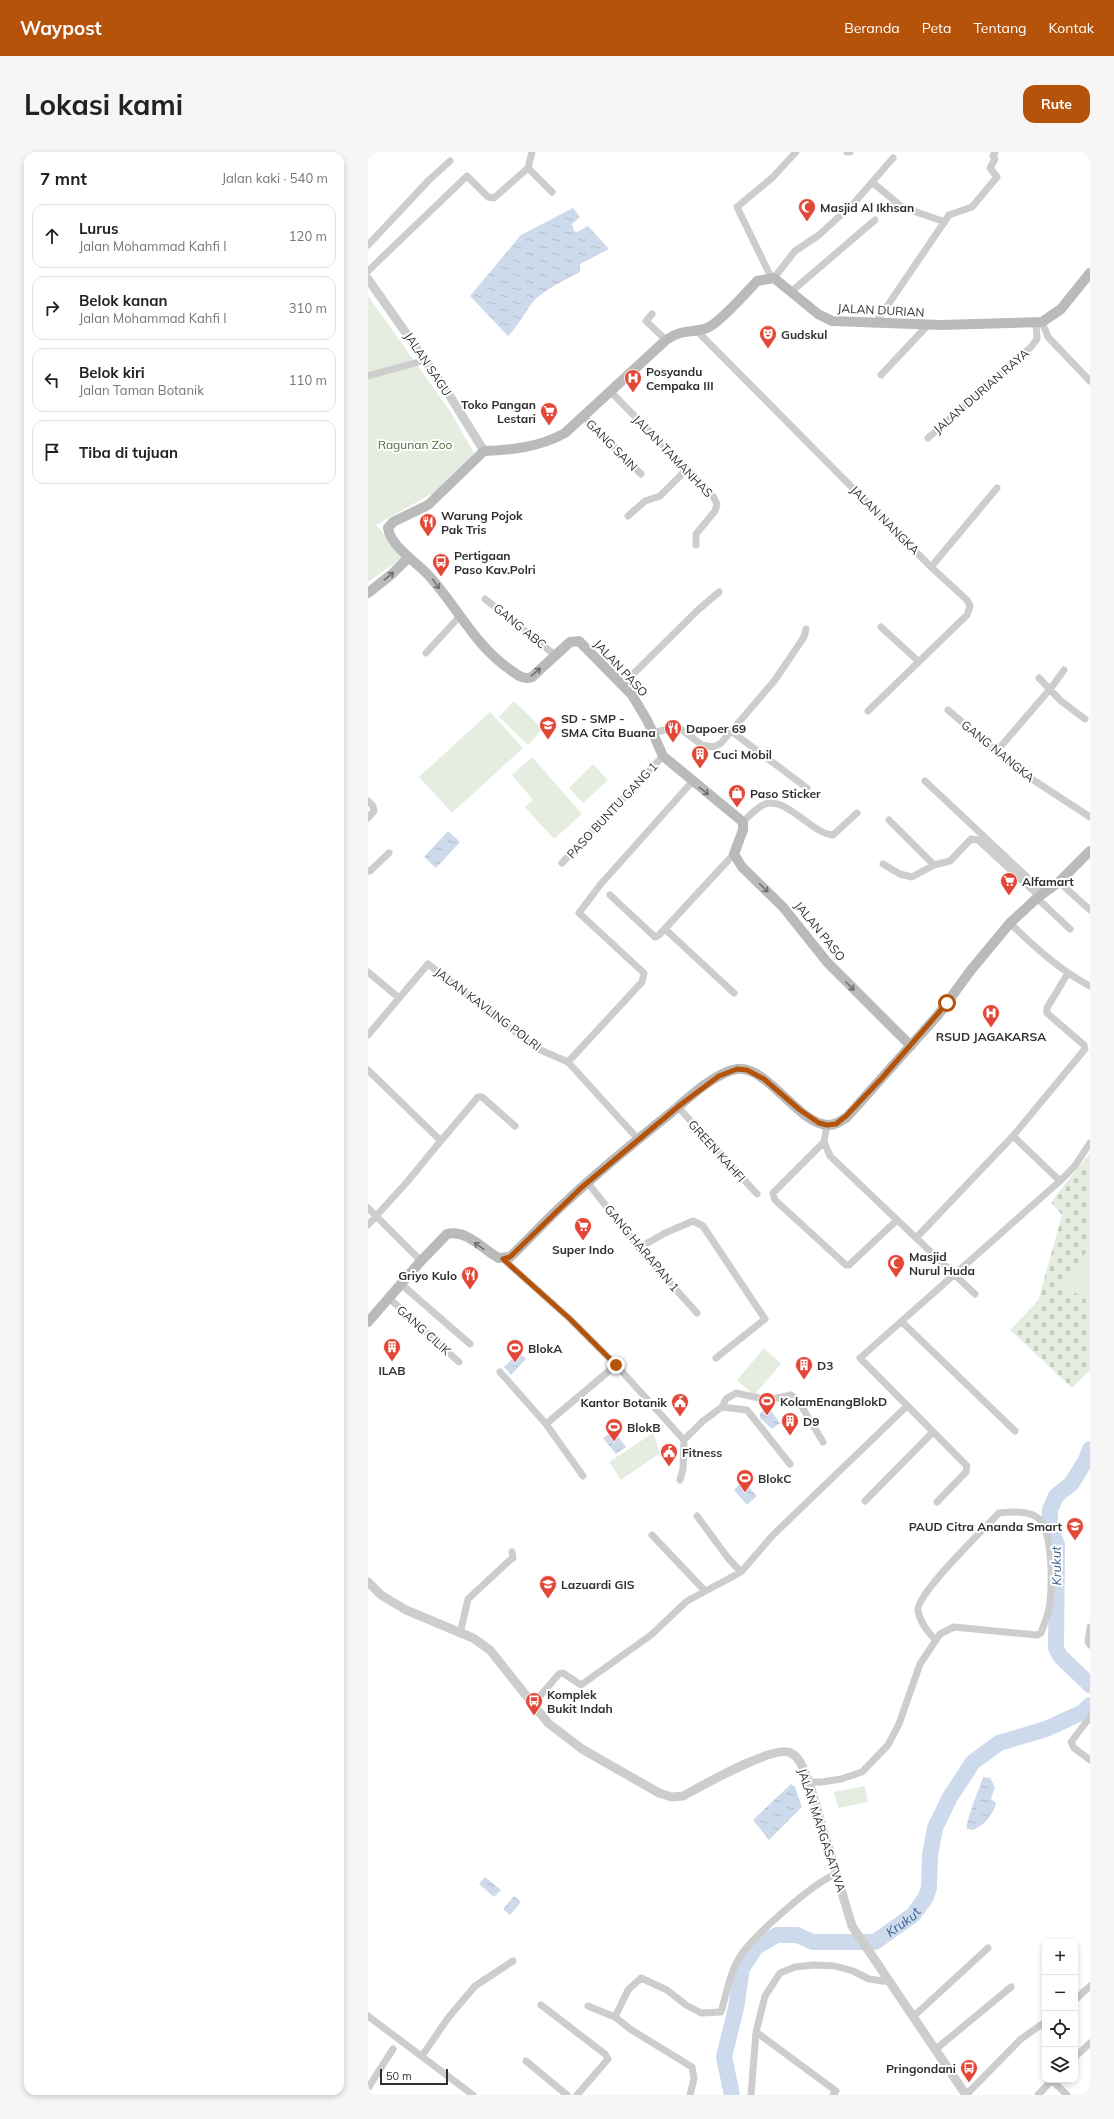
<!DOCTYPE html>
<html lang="id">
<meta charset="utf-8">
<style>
:root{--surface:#fff;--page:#f6f6f6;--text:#222;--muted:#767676;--line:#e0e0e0;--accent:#b45309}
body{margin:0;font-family:Mulish,sans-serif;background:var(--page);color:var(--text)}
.controls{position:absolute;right:12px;bottom:12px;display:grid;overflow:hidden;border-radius:8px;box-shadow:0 2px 6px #0003}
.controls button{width:36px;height:36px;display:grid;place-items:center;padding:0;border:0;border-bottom:1px solid var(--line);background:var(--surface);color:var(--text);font:20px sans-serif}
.scale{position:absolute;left:12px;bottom:10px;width:68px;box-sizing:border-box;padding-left:4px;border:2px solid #303030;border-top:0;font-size:11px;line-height:14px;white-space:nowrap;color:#303030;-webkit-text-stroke:3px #fff;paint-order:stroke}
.stop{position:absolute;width:12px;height:12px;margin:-9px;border:3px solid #b45309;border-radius:50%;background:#fff}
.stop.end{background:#b45309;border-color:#fff;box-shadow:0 1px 4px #0008}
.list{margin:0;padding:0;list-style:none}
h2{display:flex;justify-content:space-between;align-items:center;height:52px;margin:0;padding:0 16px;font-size:17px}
h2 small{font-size:13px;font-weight:400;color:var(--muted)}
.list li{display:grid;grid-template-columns:26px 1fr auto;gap:12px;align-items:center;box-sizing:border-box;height:64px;margin:0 8px 8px;padding:0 8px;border:1px solid var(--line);border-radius:12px}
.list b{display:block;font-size:15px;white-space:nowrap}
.list p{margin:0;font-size:13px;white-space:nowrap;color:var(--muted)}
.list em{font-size:13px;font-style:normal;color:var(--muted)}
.icon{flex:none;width:22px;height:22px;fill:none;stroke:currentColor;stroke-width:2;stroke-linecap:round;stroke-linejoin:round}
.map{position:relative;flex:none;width:722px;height:1943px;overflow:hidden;border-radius:12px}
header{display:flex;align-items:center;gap:24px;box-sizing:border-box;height:56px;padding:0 20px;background:var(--accent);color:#fff}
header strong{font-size:19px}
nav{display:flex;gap:22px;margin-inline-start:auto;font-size:14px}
.intro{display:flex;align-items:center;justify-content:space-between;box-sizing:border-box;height:96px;padding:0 24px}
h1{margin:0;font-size:28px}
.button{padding:10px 18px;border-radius:12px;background:var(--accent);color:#fff;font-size:14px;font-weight:700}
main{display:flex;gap:24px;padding:0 24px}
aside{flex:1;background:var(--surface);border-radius:12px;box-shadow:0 2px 6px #0003}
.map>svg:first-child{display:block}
.cemetery{fill:url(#cemetery-stones)}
.park{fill:#e4eddf}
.water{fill:url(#water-ripples)}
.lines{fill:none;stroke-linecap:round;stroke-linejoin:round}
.river{stroke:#ccdaec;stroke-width:16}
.minor{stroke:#cdcdcd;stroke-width:7}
.tertiary{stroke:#cdcdcd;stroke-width:9}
.secondary{stroke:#bababa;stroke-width:10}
.oneway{stroke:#6e6e6e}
.route{stroke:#b45309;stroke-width:5}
.labels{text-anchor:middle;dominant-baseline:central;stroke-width:4;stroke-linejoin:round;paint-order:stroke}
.poi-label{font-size:12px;font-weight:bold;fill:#303030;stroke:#fff;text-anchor:start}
.street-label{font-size:12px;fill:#303030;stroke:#fff}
.park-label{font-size:12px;fill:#4c6c3e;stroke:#fff}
.water-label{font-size:13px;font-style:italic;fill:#3f6492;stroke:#fff}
</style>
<header>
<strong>Waypost</strong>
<nav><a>Beranda</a><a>Peta</a><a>Tentang</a><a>Kontak</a></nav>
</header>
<div class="intro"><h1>Lokasi kami</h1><a class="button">Rute</a></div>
<main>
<aside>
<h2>7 mnt<small>Jalan kaki · 540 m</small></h2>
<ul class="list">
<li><svg class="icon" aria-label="ahead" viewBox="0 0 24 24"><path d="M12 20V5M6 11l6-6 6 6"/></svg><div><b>Lurus</b><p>Jalan Mohammad Kahfi I</p></div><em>120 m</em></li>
<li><svg class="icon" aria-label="right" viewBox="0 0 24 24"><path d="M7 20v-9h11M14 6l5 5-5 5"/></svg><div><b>Belok kanan</b><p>Jalan Mohammad Kahfi I</p></div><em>310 m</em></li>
<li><svg class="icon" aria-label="left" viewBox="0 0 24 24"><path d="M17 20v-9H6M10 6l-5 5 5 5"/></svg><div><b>Belok kiri</b><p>Jalan Taman Botanik</p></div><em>110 m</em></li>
<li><svg class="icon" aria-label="arrive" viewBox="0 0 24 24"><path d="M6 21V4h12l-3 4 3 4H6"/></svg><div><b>Tiba di tujuan</b></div></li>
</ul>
</aside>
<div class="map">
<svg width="722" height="1943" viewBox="0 0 722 1943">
<defs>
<pattern id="cemetery-stones" width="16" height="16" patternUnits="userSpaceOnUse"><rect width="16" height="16" fill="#e4eddf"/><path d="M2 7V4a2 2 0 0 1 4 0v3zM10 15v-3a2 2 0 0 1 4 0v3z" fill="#c4ccc0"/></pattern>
<pattern id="water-ripples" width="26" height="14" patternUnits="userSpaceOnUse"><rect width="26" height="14" fill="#ccdaec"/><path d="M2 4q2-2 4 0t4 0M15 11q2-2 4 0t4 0" fill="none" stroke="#b0bbcb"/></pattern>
</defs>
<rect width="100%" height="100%" fill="#fff"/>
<!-- cemetery -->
<path class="cemetery" d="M722 1001V1218L704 1236 642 1178 670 1149 694 1063 683 1050Z"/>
<!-- park -->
<path class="park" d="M0 144 82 259 106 301 67 340 8 373 35 405 0 430Z
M146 549 175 577 160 593 131 565Z
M122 560 155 596 84 661 51 625Z
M164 605 214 662 186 687 157 655 165 648 144 623Z
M225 612 240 628 215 651 201 636Z
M722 1094V1150L696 1134Z
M396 1196 413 1212 386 1243 369 1228Z
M285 1281 292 1301 253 1328 241 1310Z
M497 1634 500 1650 470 1656 466 1640Z"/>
<!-- water -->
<path class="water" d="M205 56 212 65 204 72 206 79 209 80 220 74 241 97 212 112V120C197 128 176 137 164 151 156 162 150 174 140 184L102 144 153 83Z
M80 679 92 690 68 716 56 705Z
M151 1200 158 1207 143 1223 136 1215Z
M400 1255 412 1271 404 1277 392 1266V1261Z
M246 1279 258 1295 248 1302 235 1286Z
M375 1329 389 1344 379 1353 366 1338Z
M615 1625 622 1626 627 1635 623 1647 628 1651C624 1665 617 1672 605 1678L599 1677C597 1670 612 1635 615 1625Z
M423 1632 427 1635 434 1655 401 1688 385 1668Z
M117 1725 133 1738 126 1745 111 1732Z
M146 1744 153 1750 142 1763 135 1757Z"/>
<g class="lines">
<!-- river -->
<g class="river">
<path d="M722 1297 718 1308 704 1331 688 1344 682 1358V1374L689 1393 688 1496 692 1504 722 1533"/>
<path id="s1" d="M364 1943 356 1905 368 1856 374 1816 388 1795 409 1783H429L445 1790H507L545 1763 558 1745 561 1735 562 1703 567 1676 582 1645 605 1610 631 1591 678 1577 715 1560 722 1553"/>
</g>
<!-- minor -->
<path class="minor" d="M479 0H482
M160 16 184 40
M504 30 534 55 577 70
M0 93 61 28 82 9
M0 119 99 24 120 45 126 46 160 16 164 0
M403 125 369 55 405 25 428 0
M406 126 427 99 451 83 486 51 525 6
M424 139 507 68
M284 162 278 169 298 188
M674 170 680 185 722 229
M507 172 581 63 604 55 629 25 622 16 627 7 625 4 627 0
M327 177 563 415 599 448 602 454 599 463 500 559
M513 223 560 173
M0 224 58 208
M242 239 345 344 349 352 347 359 328 382V393
M215 264 273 322
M560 286 663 195 669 187 668 170
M260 364 277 349 292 344 318 318
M563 415 629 336
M117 447 187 503
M513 475 550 509
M58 501 91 465
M671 526 693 549 717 567
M254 533 331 457 351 440
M580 558 650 618 722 665
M363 579 439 636
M284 581 310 575 334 593 346 595 353 591 407 528 436 485 438 477
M628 600 683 536 696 518
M557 629 676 741
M0 649 5 654 6 659 0 666
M521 668 566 713
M375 670C381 664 388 656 397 652 418 644 444 682 465 683L489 661
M194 711 295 604
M515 712 532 722 544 725 566 713 582 709 603 687 610 688 671 744
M0 719H2L21 701
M691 730 722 758
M242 743 287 785 291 783 366 702
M669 746 702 777
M642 771C665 794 692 819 722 834
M297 777 366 841
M0 820 31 846
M0 883 60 812 168 896 200 910 270 987
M200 910 274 830 276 821 211 761 232 733 324 630
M0 918 71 987V991L39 1030 0 1073
M310 955 389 1042
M459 973 456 990 462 1004 607 1142
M645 984 692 1029
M456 990 405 1041 407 1048 478 1113H481L529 1068
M71 991 110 945H114L147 974
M220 1031 271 1096 329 1161
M0 1056 53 1109
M548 1086 645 984 717 897 716 893 679 861V856L700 821
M271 1096 297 1081 325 1069 335 1074 397 1167 348 1206
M135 1107 202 1167 248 1213 316 1288 315 1317 312 1328
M33 1132 102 1192
M21 1146 91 1210
M534 1170 647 1279
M132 1220 178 1272 215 1324
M354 1255 379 1258 422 1312
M178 1272 248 1213
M316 1288 335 1269 354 1255 358 1247 368 1241 400 1248 423 1243 431 1250 455 1290
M497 1349 565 1280
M569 1350 598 1320 599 1314 492 1206 692 1029 706 1015 722 991
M329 1364 360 1406 373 1420
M284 1383 337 1439
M722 1475 720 1490 722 1493
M92 1482 100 1447 142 1408 145 1406 144 1400
M165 1552 191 1522 195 1521 213 1533 283 1483 319 1449 373 1420 404 1384 539 1254
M722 1565 703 1590 706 1596 722 1608
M441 1630H454L473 1627 494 1620 520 1593 531 1572 552 1512 572 1482 586 1475 669 1483 673 1481C676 1472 681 1461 682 1451 684 1432 685 1379 670 1366 660 1358 643 1360 631 1361 617 1376 547 1443 550 1459 552 1471 560 1479 567 1488
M707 1848 722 1834
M173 1853 237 1902 240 1907 209 1943
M220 1854 247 1865 260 1838 273 1826 299 1838 318 1853 333 1861 353 1860C358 1844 361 1823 370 1808 382 1786 445 1731 468 1722
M0 1864 105 1943
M546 1864 620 1796
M247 1865 262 1877 324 1915 326 1927 322 1943
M568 1897 643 1835
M54 1904 80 1866 107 1834 145 1809
M707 1905 722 1891
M158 1909 199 1943
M684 1928 699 1943
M0 1936 25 1897
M383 1943 388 1880
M465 1943 468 1939 388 1880 397 1844 412 1821 427 1815 446 1813 467 1814 485 1819 501 1827 522 1830
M598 1943 653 1887 677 1870
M670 1943 684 1928"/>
<!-- tertiary -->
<path class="tertiary" d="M0 127 80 241 116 299
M0 1430 13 1443 38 1458 105 1486 122 1498 180 1571 214 1597 291 1641 304 1645 315 1644C334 1634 406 1592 423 1601 433 1606 436 1620 441 1630L484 1774 598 1943"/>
<!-- secondary -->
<path class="secondary" d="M0 441 24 422 40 406
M543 894 459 810 415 755 374 715 366 702 375 678V670L295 604 279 568 264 543 211 489 202 490 164 525C156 528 151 524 144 519 108 495 91 458 63 426 51 411 23 396 20 376L25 370 60 353 116 299C144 298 172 295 197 281L298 188C315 176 323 182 339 176 351 171 379 140 389 129L406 126 450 162 464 169 573 173 674 170 693 157 722 121
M0 1170 53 1109 79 1082C99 1077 115 1098 131 1106L142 1105C162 1086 180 1066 200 1048 233 1017 269 988 304 960 320 946 348 920 369 917 399 913 430 972 460 973 468 973 473 969 479 965L570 863 603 818 642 771 669 746 691 730 722 699"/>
</g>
<!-- one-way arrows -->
<defs><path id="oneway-shaft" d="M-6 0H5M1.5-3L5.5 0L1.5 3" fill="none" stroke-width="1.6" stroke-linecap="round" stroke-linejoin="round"/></defs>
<g class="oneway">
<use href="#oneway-shaft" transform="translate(21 424) rotate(-40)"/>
<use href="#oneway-shaft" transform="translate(68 432) rotate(55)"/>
<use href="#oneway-shaft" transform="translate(168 520) rotate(-41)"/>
<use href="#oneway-shaft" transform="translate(336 639) rotate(38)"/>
<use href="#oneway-shaft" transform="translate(396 736) rotate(44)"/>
<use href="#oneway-shaft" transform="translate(482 834) rotate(45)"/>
<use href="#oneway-shaft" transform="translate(111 1094) rotate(-145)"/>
</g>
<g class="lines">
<!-- route -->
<path class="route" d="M248 1213 202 1167 135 1107 142 1105 213 1036 312 953 351 924 369 917 379 918 396 927 432 958 451 971 459 973 468 972 478 964 514 926 579 851"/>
</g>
<!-- icons -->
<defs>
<symbol id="mosque-pin" viewBox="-11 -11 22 30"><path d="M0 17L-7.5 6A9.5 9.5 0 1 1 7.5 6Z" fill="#e24737" stroke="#fff"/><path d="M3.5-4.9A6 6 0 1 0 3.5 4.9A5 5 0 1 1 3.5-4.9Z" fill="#fff"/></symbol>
<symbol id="theatre-pin" viewBox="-11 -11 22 30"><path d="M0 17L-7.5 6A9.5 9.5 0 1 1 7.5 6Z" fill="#e24737" stroke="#fff"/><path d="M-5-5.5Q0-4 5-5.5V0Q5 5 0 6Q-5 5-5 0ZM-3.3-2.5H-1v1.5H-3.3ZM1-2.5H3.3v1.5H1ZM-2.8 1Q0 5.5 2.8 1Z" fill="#fff"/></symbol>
<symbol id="hospital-pin" viewBox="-11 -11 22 30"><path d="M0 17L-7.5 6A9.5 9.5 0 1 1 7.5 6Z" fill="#e24737" stroke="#fff"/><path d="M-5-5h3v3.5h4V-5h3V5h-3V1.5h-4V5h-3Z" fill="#fff"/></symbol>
<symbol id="supermarket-pin" viewBox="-11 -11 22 30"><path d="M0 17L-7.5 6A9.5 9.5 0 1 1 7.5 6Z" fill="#e24737" stroke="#fff"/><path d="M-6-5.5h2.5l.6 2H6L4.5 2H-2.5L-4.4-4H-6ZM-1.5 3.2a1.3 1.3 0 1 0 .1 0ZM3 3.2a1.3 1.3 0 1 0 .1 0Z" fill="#fff"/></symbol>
<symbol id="restaurant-pin" viewBox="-11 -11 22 30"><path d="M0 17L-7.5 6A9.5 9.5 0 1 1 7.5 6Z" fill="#e24737" stroke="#fff"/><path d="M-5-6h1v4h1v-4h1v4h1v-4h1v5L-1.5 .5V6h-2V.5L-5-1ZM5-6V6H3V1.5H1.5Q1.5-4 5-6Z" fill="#fff"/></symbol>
<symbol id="bus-pin" viewBox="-11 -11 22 30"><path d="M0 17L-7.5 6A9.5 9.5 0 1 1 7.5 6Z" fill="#e24737" stroke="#fff"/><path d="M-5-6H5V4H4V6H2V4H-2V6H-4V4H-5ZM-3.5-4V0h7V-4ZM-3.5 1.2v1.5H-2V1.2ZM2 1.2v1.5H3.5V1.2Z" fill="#fff"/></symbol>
<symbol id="school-pin" viewBox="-11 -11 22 30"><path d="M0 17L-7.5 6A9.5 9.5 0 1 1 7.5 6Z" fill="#e24737" stroke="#fff"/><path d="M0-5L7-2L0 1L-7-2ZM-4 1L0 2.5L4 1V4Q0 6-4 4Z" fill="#fff"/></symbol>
<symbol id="building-pin" viewBox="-11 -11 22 30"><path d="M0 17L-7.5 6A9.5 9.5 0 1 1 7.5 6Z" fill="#e24737" stroke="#fff"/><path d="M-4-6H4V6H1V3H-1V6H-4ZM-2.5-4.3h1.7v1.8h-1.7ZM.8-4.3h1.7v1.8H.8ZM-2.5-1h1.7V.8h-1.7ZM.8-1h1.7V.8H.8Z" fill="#fff"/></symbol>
<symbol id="shop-pin" viewBox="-11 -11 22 30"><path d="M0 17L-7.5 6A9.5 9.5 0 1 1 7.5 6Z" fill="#e24737" stroke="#fff"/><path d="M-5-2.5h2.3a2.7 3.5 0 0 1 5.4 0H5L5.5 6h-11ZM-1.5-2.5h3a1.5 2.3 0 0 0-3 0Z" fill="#fff"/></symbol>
<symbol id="stadium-pin" viewBox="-11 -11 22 30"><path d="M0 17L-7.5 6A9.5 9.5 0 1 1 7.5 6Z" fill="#e24737" stroke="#fff"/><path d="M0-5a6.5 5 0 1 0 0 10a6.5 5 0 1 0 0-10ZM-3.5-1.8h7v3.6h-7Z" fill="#fff"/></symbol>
<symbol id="civic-pin" viewBox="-11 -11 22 30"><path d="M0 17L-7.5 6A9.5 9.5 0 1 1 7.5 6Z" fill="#e24737" stroke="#fff"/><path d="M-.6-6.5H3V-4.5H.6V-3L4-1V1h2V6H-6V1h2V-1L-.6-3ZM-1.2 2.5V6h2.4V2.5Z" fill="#fff"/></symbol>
</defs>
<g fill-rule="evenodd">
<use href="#mosque-pin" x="429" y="45" width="20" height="27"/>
<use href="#theatre-pin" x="390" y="172" width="20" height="27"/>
<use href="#hospital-pin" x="255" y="216" width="20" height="27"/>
<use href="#supermarket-pin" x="171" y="249" width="20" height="27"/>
<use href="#restaurant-pin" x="50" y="360" width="20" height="27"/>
<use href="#bus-pin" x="63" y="400" width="20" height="27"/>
<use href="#school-pin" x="170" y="563" width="20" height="27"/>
<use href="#restaurant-pin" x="295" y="566" width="20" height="27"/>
<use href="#building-pin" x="322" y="592" width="20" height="27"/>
<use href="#shop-pin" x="359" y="631" width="20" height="27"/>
<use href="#supermarket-pin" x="631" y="719" width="20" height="27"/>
<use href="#hospital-pin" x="613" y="851" width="20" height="27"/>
<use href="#supermarket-pin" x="205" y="1064" width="20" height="27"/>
<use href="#mosque-pin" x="518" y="1101" width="20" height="27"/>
<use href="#restaurant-pin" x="92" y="1113" width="20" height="27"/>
<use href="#building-pin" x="14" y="1185" width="20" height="27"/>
<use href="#stadium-pin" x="137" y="1186" width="20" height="27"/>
<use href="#building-pin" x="426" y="1203" width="20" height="27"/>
<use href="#stadium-pin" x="389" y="1239" width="20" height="27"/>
<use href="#civic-pin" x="302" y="1240" width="20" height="27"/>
<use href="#building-pin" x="412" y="1259" width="20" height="27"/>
<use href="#stadium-pin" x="236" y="1265" width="20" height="27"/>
<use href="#civic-pin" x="291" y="1290" width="20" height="27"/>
<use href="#stadium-pin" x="367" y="1316" width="20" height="27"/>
<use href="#school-pin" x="697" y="1364" width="20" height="27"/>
<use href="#school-pin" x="170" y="1422" width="20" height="27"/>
<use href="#bus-pin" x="156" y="1539" width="20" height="27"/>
<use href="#bus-pin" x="591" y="1906" width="20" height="27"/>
</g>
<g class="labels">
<!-- poi labels -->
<g class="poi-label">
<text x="452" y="55">Masjid Al Ikhsan</text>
<text x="413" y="182">Gudskul</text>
<text x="278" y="219">Posyandu<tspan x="278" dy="14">Cempaka III</tspan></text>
<text x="168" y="252" text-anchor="end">Toko Pangan<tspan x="168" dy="14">Lestari</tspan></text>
<text x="73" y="363">Warung Pojok<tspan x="73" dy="14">Pak Tris</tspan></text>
<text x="86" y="403">Pertigaan<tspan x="86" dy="14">Paso Kav.Polri</tspan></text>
<text x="193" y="566">SD - SMP -<tspan x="193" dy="14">SMA Cita Buana</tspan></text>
<text x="318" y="576">Dapoer 69</text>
<text x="345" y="602">Cuci Mobil</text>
<text x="382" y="641">Paso Sticker</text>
<text x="654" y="729">Alfamart</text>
<text x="623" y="884" text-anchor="middle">RSUD JAGAKARSA</text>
<text x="215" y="1097" text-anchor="middle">Super Indo</text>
<text x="541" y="1104">Masjid<tspan x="541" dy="14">Nurul Huda</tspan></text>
<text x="89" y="1123" text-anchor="end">Griyo Kulo</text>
<text x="160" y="1196">BlokA</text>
<text x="449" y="1213">D3</text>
<text x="24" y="1218" text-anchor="middle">ILAB</text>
<text x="412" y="1249">KolamEnangBlokD</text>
<text x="299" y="1250" text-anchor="end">Kantor Botanik</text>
<text x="435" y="1269">D9</text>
<text x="259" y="1275">BlokB</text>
<text x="314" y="1300">Fitness</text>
<text x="390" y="1326">BlokC</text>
<text x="694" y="1374" text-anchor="end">PAUD Citra Ananda Smart</text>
<text x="193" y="1432">Lazuardi GIS</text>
<text x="179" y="1542">Komplek<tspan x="179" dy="14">Bukit Indah</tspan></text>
<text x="588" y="1916" text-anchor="end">Pringondani</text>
</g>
<!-- street labels -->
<g class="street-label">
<text transform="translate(513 158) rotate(3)">JALAN DURIAN</text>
<text transform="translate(60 212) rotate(56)">JALAN SAGU</text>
<text transform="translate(613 239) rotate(-41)">JALAN DURIAN RAYA</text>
<text transform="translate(244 293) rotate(45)">GANG SAIN</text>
<text transform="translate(305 304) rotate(46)">JALAN TAMANHAS</text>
<text transform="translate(517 368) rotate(45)">JALAN NANGKA</text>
<text transform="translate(152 474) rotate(39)">GANG ABC</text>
<text transform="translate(253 516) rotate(47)">JALAN PASO</text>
<text transform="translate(630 599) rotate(39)">GANG NANGKA</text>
<text transform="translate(244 658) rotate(-47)">PASO BUNTU GANG 1</text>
<text transform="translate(452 779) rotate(51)">JALAN PASO</text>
<text transform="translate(120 857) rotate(37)">JALAN KAVLING POLRI</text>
<text transform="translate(349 999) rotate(48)">GREEN KAHFI</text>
<text transform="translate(274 1096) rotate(50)">GANG HARAPAN 1</text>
<text transform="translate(56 1178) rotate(42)">GANG CILIK</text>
<text transform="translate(454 1678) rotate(72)">JALAN MARGASATWA</text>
</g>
<!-- park labels -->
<g class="park-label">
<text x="47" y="292">Ragunan Zoo</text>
</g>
<!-- water labels -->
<g class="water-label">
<text transform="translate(688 1414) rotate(-91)">Krukut</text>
<text stroke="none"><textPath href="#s1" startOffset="313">Krukut</textPath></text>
</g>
</g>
</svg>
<div class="controls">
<button>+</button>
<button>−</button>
<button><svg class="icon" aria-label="locate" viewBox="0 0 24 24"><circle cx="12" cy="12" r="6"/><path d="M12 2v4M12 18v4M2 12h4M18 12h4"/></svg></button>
<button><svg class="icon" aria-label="layers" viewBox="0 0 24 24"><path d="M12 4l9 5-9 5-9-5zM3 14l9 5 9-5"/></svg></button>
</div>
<div class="scale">50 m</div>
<div class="stop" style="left:579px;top:851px"></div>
<div class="stop end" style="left:248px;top:1213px"></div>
</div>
</main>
